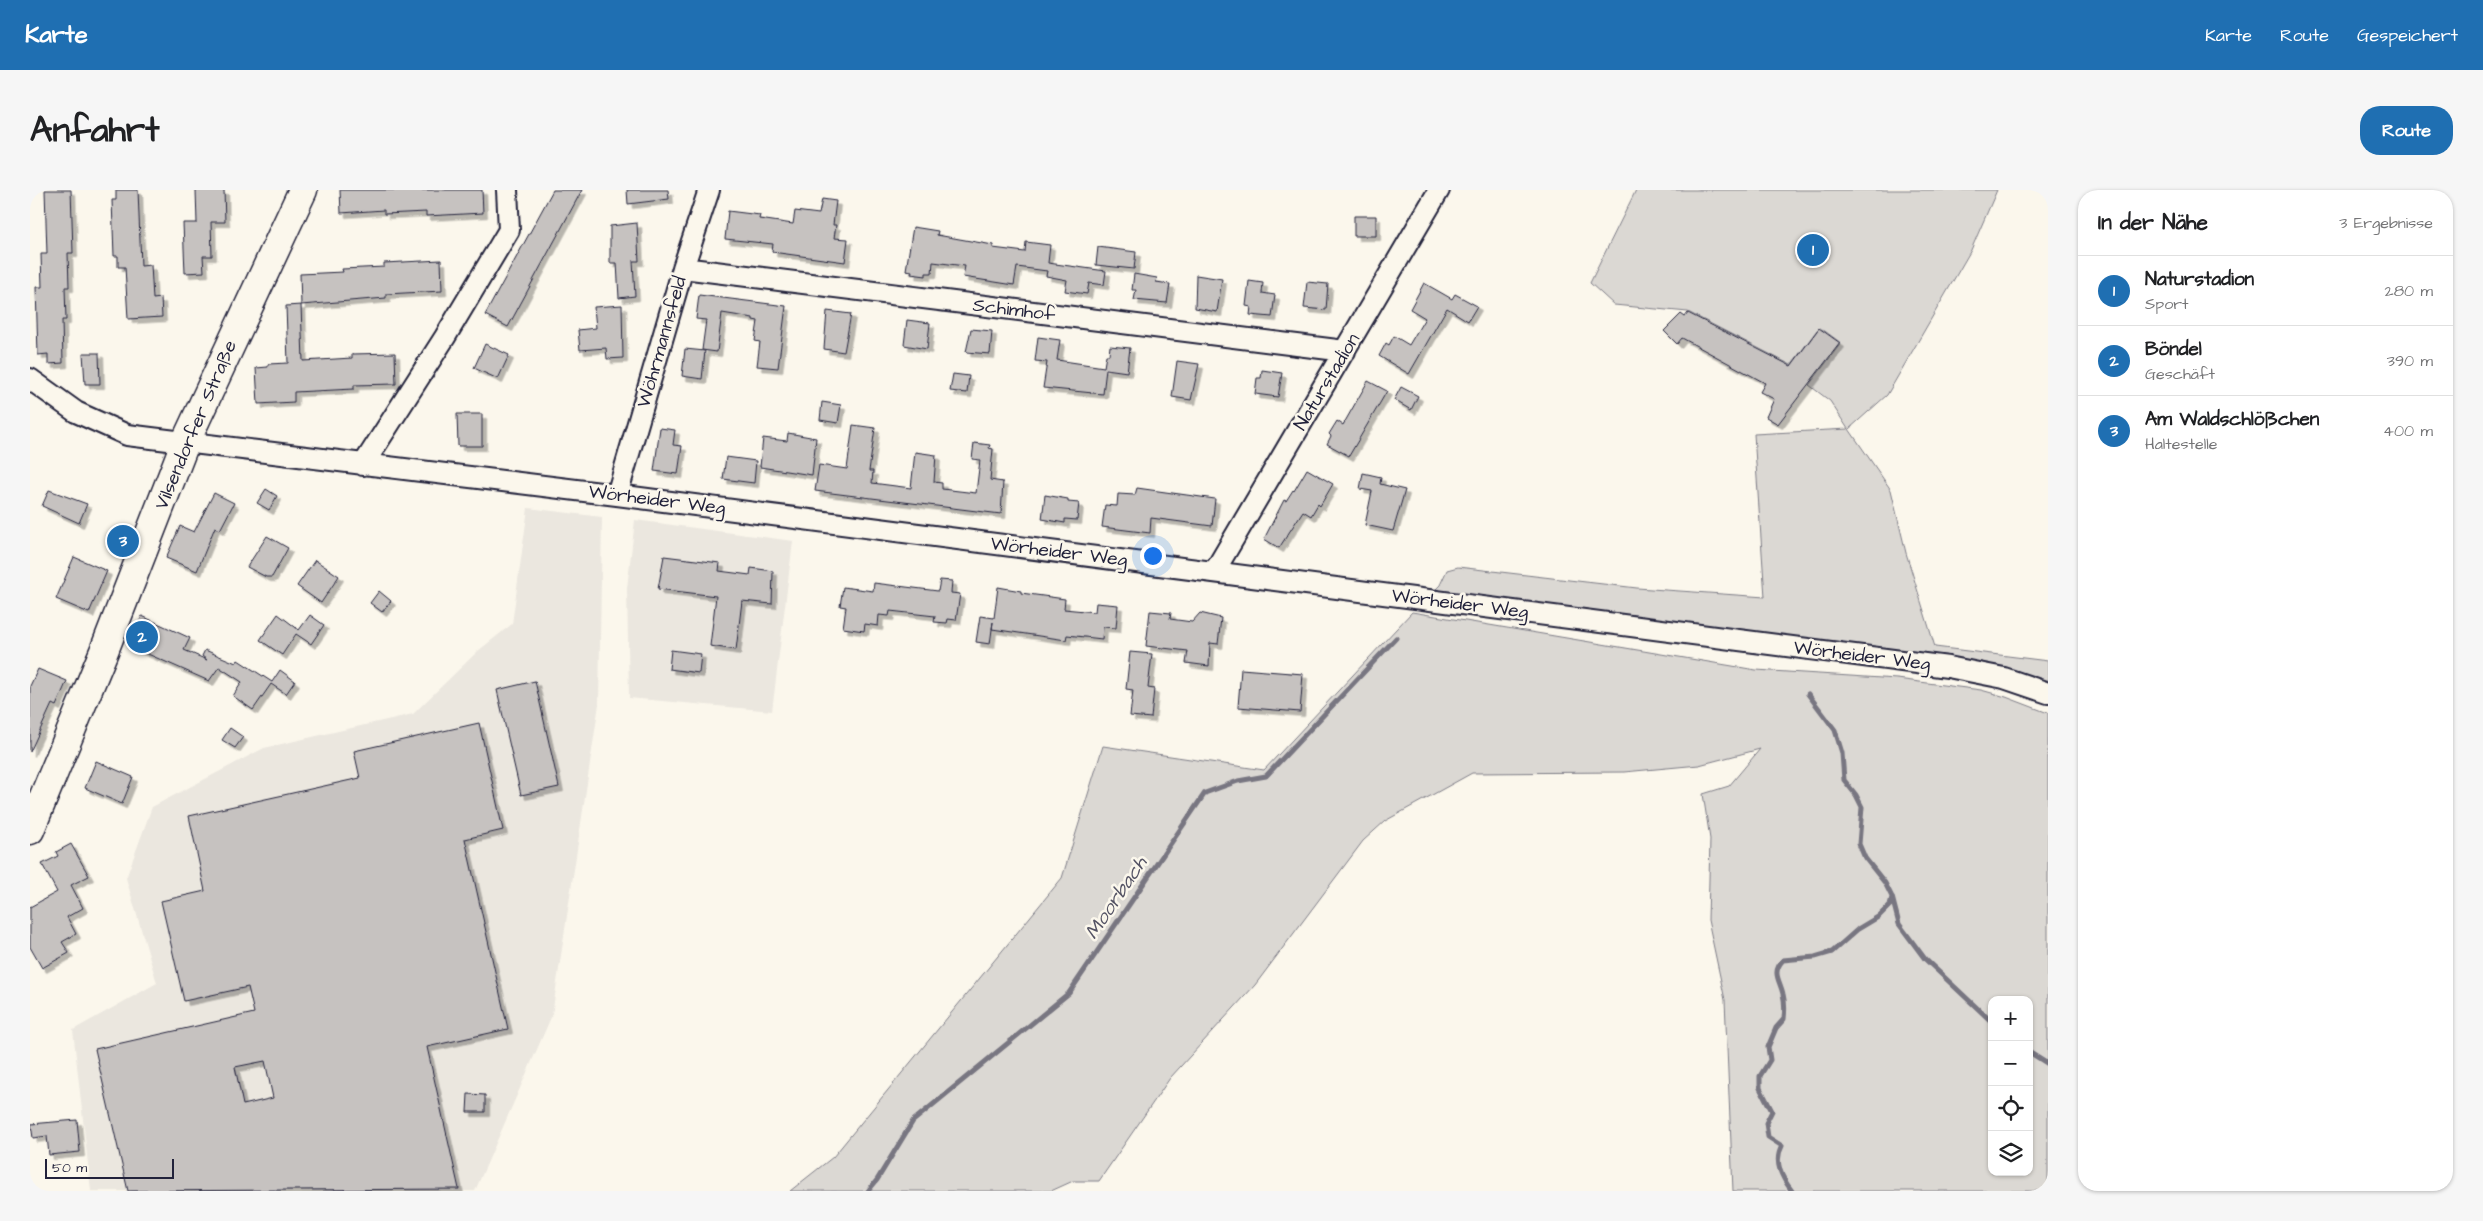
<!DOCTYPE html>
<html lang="de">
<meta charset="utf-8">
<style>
:root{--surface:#fff;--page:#f6f6f6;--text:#202124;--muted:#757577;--line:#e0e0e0;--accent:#1f6fb2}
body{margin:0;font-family:"Architects Daughter",sans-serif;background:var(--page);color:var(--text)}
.controls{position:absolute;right:15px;bottom:15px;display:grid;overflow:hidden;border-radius:10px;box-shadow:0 1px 4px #0004}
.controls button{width:45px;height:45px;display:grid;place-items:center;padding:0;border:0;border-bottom:1px solid var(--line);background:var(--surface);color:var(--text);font:25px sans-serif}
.scale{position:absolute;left:15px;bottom:12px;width:129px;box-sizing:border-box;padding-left:5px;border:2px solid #22223b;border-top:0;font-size:14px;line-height:18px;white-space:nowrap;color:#22223b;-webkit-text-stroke:4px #fbf7ec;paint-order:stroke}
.you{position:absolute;left:1122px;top:365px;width:18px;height:18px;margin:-12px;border:4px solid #fff;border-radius:50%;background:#1a73e8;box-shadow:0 0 0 8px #1a73e833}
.badge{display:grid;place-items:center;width:32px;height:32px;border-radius:50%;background:var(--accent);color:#fff;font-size:16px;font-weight:700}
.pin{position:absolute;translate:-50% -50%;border:2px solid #fff;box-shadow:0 1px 5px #0006}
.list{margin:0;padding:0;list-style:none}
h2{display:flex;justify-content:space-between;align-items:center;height:65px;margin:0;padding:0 20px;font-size:21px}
h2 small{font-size:16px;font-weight:400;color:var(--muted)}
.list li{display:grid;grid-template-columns:32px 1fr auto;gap:15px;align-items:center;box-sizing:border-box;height:70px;padding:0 20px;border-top:1px solid var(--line)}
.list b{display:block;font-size:19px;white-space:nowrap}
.list p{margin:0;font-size:16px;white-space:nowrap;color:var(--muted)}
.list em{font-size:16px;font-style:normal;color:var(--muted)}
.icon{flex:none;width:28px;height:28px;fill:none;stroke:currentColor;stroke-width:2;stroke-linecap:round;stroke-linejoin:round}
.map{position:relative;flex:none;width:2018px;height:1001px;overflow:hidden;border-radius:20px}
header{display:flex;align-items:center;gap:30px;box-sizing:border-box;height:70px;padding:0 25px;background:var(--accent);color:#fff}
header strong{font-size:24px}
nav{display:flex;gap:28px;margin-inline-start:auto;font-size:18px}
.intro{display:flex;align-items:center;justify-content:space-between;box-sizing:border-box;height:120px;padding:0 30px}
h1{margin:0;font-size:35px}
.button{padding:12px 22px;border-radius:20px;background:var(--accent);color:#fff;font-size:18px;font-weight:700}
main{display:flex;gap:30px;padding:0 30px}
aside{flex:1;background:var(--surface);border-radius:20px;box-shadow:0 1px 4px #0004}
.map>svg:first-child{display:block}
.built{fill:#ebe7df}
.green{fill:#dbd8d3;stroke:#7e7d87;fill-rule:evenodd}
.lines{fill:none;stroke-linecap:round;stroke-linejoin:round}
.stream{stroke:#787681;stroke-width:5}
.building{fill:#c6c2c0;stroke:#22223b;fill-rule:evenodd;filter:url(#shadow)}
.minor-casing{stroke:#22223b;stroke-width:24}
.secondary-casing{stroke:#22223b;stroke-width:31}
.minor{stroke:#fbf7ec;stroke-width:20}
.secondary{stroke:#fbf7ec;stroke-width:28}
.labels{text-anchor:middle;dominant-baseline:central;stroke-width:5;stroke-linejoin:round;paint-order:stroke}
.street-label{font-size:19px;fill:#22223b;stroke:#fbf7ec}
.water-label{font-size:20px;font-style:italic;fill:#545364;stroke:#fbf7ec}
</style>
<header>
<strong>Karte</strong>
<nav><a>Karte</a><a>Route</a><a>Gespeichert</a></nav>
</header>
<div class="intro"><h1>Anfahrt</h1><a class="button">Route</a></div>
<main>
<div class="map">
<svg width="2018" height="1001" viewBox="0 0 2018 1001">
<defs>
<filter id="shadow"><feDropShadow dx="4.5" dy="4.5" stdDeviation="0" flood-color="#0004"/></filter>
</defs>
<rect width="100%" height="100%" fill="#fbf7ec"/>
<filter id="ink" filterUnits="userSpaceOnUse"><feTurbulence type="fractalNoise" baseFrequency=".02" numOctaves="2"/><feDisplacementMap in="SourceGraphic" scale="10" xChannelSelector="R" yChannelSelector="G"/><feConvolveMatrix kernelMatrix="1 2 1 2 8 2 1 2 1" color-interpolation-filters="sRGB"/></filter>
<g filter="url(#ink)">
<!-- built -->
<path class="built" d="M498 318 572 327 569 514 522 825 445 1001H61L43 840 127 793 96 688 122 617 234 558 383 524 448 461 482 434Z
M605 330 763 351 742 521 599 508 597 398Z"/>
<!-- green -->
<path class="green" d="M1606 0H1967L1941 60 1857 205 1819 239 1861 300 1876 363 1905 457 2018 471V494L1973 481 1738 443 1402 403 1410 395 1417 380 1428 377 1607 398 1735 407 1724 244 1818 239 1800 211 1779 195 1811 153 1792 139 1787 140 1761 175 1658 122 1584 115 1560 93Z
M1382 422 1726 480 1867 489 1951 500 1976 507 2018 523V1001H1703L1695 810 1678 730 1680 649 1673 604 1699 596 1730 559 1669 575 1594 582 1442 583 1355 631 1333 651 1225 795 1140 888 1069 991H1043L1021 1001H760L803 967 1032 688 1073 556 1234 580ZM1962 810H1999V982H1962Z"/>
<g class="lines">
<!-- stream -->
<path class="stream" d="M1778 504 1805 540 1812 563 1814 590 1826 605 1832 617 1829 654 1835 668 1855 693 1862 707 1869 734 1895 769 1962 832
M1999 862 2018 874
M838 1001 847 990 883 931 1039 803 1175 603 1208 591 1236 586 1366 448
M1762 1001C1752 988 1743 972 1752 956L1738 947 1736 933 1742 921 1730 898V886L1740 870 1738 857 1746 838 1754 829C1755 820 1755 812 1753 804 1750 790 1741 783 1753 770L1785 767 1802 762 1828 739 1848 727 1860 715 1862 707"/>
</g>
<!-- building -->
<path class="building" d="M15 0H41L42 30 43 63H38L39 97H35L36 130H32L33 173 18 174V164L8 165 6 97H12L11 64H17Z
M86 0H108L111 76 121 75 123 109 131 108 132 127 98 129 95 77H88V66H84L82 10H86Z
M166 0H194L195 32H181L182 66H173L174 82 155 83 153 33H167Z
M310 0H452L453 23 396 26V22L354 24V20L311 23Z
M523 0H552L478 137 455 125Z
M597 0H638L639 9 598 14Z
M792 9 806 11 803 35H806L804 48 818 49 815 72 742 62 743 54 695 49 698 21 730 25 729 29 763 34 765 21 789 24Z
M1324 26H1346V46H1324Z
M607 33 609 71H603L605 106 589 108 587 73H580V36Z
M883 37 908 41 907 45 963 55V58L995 62 996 52 1020 55 1018 73 1076 81 1074 95 1059 93 1057 104 1035 101 1037 90 1016 86 1017 81 987 77 984 95 933 87 935 76 903 72 902 83H896V86L881 84 882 81 876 80Z
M1068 57 1106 62 1104 79 1066 75Z
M411 70 412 101 356 104V108L271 115 270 84 313 82 312 79 354 77V73Z
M1104 84 1127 88 1126 92 1140 94 1137 113 1104 110 1106 100H1102Z
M1166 85 1192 89 1187 122 1165 118Z
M1219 91 1233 93 1232 103 1245 105 1242 127 1220 125 1221 117 1216 116Z
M1277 92 1298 94 1296 120 1274 118Z
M1394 93 1422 109 1425 104 1447 116 1438 131 1417 118 1379 184 1349 166 1356 153 1359 155 1364 146 1379 155 1395 128 1380 119Z
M669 105 756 116 748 178 727 176 730 152 725 151 728 131 723 130V128L692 123 687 162 672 160 676 130 666 129Z
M271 115 273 171 322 168V164L365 163 366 194 324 195V199L264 202V212L228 214 226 178 238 177V174L258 173 256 116Z
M592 115 593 168 577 169 576 158 550 160 548 140 566 138 564 117Z
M797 121 821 124 814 162 794 159Z
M1658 123 1761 176 1789 138 1810 153 1748 234 1736 227 1744 209 1730 202 1735 193 1652 148 1647 154 1634 141 1651 124 1655 127Z
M877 130 900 133 897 159 874 155Z
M941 139 962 141 960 164 936 162Z
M1008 147 1030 150 1027 170 1074 177 1076 165H1079L1080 156 1100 158 1097 182 1076 179 1073 204 1013 198 1017 172 1005 171Z
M455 154 479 165 468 189 444 178Z
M655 159 675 161 672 189 652 186Z
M53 163H69L70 194H55Z
M1147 171 1169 174 1161 210 1142 207Z
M1232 180 1252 183 1248 207 1225 204 1227 188H1231Z
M923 184 939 186 937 203 920 201Z
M1338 191 1357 201 1319 266 1297 254 1301 246 1299 244 1307 231 1313 235Z
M1371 197 1388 206 1381 220 1364 210Z
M792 212 811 215 808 233 790 230Z
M427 224H452V256H428Z
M823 235 845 238 839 281H843L842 293 881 298 885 262 906 265 904 292 912 293V299L946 303 950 270 942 269 944 253 960 255 959 258 963 259 960 290 973 292 971 324 785 301 789 275 817 279Z
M630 238 645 240 643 255 652 256 648 284 624 281Z
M758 243 786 248 782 285 730 277 733 248 757 251Z
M696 267 726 271 724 293 693 289Z
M1277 279 1303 294 1290 316 1288 314 1281 326 1273 321 1249 358 1234 349 1254 310 1256 311 1263 300 1264 301Z
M1333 283 1351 287 1350 294 1375 300 1363 341 1335 335 1342 301 1330 299Z
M1107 298 1185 309 1182 336 1121 328 1120 343 1072 337 1075 315 1087 316 1088 304 1105 305Z
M236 299 247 306 239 320 227 313Z
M19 300 57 314 49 333 12 316Z
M184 303 204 313 190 340 185 337 167 381 136 368 150 336 164 342Z
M1015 305 1038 309V312L1049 313 1047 330 1035 329V333L1012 329Z
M237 346 258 358 242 387H236L217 377Z
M634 366 690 373 689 381 720 385 721 378 743 381 742 414 712 411 706 460 680 456 686 406 628 399Z
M44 367 77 381 59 423 26 409Z
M285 370 309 386 291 413 267 396Z
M910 390 922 391 921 403 930 404 926 430 918 429 917 433 904 432 905 426 860 421 859 426 849 425 848 436 835 434 834 441 813 438 816 417 810 416 813 397 843 401 844 393 908 401Z
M968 397 991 401V403L1035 409 1034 419 1065 422 1066 413 1088 415 1086 438 1073 437 1072 449 1037 445 1036 450 962 439 963 432 960 454 946 452 950 426 964 428Z
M349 401 361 411 352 422 340 413Z
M1120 421 1141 423 1140 429 1162 432 1170 423 1191 428 1188 454 1180 453 1179 476 1156 473 1158 461 1116 456Z
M248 424 269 440 280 425 294 435 281 454 266 444 252 465 230 450Z
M112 426 160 448 154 460 177 470 172 466 175 460 206 473 208 470 242 492 250 480 265 491 256 504 241 494 223 520 203 506 212 492 189 477 179 491 102 457 100 452Z
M641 460 671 464 669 483 639 479Z
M1100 462 1122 464 1118 498 1124 499 1121 528 1100 526 1103 500 1096 499Z
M8 479 37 491 26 516 22 514 0 562V496Z
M1211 479 1273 484 1270 522 1208 517Z
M505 491 529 597 491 605 467 500Z
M449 533 473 640 435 649 478 839 397 857 429 999 98 1001 65 859 224 823 218 797 154 811 131 711 175 701 159 626 330 588 324 561ZM235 871 243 908 213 915 205 877Z
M200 538 213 547 205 558 192 550Z
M66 571 103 587 92 614 55 598Z
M41 654 59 686 41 695 53 718 37 727 46 744 32 752 39 763 12 778 0 757V717L27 702 12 674 28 666 26 662Z
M438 904 455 905V922H437Z
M47 930 50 962 19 965 17 946 3 948 1 934Z"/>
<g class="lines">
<defs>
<path id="minor" d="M653 78 1315 161
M0 189 46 222 97 245 587 305 1918 477 1974 488 2018 503
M333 275 415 147 479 40 477 0
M587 305 653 78 679 0
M1184 382 1409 0"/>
<path id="secondary" d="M0 640 74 461 155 253 273 0"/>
</defs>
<!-- minor casing -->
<use href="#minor" class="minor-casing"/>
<!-- secondary casing -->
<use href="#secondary" class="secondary-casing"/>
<!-- minor -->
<use href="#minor" class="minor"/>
<!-- secondary -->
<use href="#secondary" class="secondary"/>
</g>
</g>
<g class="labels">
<!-- street labels -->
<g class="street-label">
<text transform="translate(984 120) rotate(7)">Schimhof</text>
<text transform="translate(632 152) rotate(-74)">Wöhrmannsfeld</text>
<text transform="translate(1297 192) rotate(-59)">Naturstadion</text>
<text transform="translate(166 235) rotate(-67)">Vilsendorfer Straße</text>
<text transform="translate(627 310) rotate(7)">Wörheider Weg</text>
<text transform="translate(1029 362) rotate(7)">Wörheider Weg</text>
<text transform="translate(1430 414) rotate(7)">Wörheider Weg</text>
<text transform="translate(1832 466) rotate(7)">Wörheider Weg</text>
</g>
<!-- water labels -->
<g class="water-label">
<text transform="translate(1086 708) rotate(-56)">Moorbach</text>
</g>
</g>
</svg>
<div class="controls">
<button>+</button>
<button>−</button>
<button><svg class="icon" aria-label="locate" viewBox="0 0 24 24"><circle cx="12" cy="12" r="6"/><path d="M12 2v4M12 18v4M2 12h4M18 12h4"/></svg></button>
<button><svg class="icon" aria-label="layers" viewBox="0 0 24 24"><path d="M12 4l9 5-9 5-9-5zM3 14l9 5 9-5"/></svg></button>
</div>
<div class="scale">50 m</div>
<div class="you"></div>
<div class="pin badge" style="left:1783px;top:60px">1</div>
<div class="pin badge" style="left:112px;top:447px">2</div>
<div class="pin badge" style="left:93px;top:351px">3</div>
</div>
<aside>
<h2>In der Nähe<small>3 Ergebnisse</small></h2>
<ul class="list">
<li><span class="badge">1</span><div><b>Naturstadion</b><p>Sport</p></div><em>280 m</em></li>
<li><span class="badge">2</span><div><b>Böndel</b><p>Geschäft</p></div><em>390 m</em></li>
<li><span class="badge">3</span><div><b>Am Waldschlößchen</b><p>Haltestelle</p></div><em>400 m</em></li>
</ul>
</aside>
</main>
